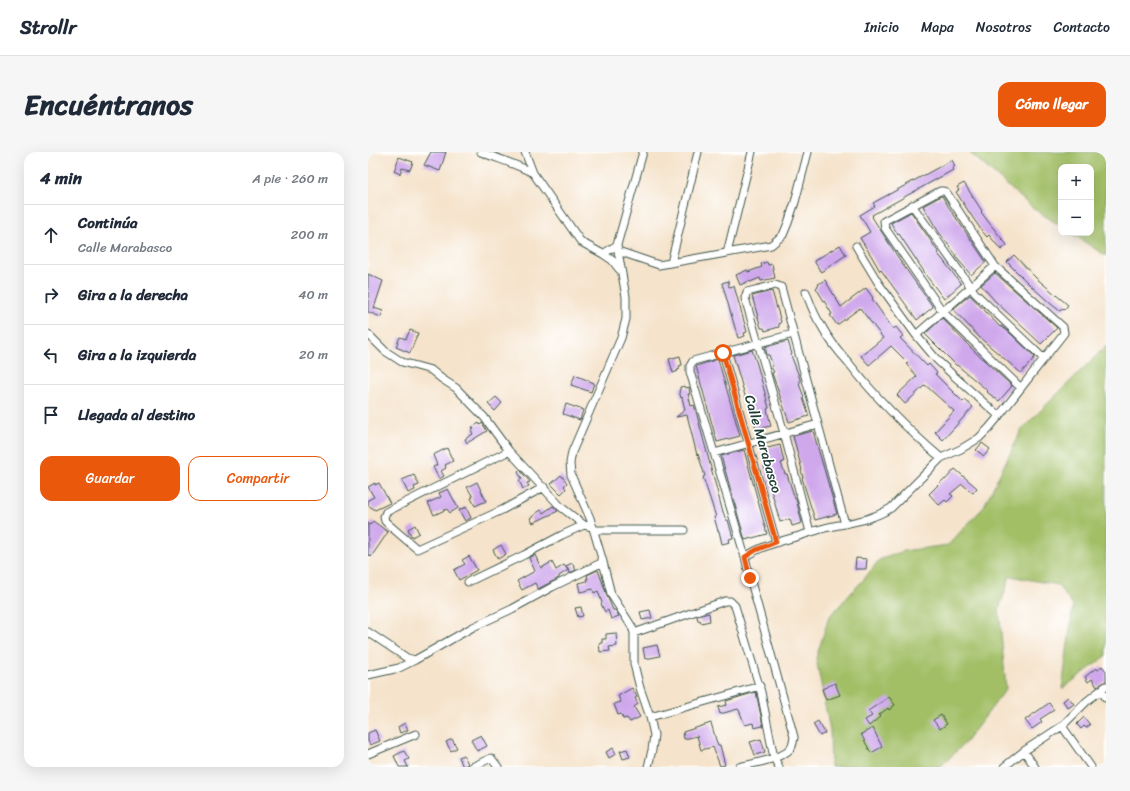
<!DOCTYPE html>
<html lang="es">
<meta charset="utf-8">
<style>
:root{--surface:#fff;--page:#f6f6f7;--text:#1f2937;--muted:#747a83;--line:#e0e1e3;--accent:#ea580c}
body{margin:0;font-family:Sriracha,sans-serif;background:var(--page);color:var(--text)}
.controls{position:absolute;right:12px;top:12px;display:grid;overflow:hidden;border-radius:8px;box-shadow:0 4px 16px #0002}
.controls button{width:36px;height:36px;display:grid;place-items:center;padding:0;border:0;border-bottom:1px solid var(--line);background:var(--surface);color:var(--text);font:20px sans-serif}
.stop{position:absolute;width:12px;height:12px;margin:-9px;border:3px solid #ea580c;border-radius:50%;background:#fff}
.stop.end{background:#ea580c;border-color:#fff;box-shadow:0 1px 4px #0008}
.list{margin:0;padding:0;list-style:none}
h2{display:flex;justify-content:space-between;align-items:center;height:52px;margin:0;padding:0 16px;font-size:17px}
h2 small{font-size:13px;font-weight:400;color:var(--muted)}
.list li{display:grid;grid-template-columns:26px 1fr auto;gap:12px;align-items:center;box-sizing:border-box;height:60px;padding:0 16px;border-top:1px solid var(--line)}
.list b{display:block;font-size:15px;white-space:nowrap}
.list p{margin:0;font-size:13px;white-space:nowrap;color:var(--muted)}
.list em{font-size:13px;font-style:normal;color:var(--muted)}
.actions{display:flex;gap:8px;padding:12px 16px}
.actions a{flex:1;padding:9px 0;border:1px solid var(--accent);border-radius:12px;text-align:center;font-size:14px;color:var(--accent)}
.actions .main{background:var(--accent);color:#fff}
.icon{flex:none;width:22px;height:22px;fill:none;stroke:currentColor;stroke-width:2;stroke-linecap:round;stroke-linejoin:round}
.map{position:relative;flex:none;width:738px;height:615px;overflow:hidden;border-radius:12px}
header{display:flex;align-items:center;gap:24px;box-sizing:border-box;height:56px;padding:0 20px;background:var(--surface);border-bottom:1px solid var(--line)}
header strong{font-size:19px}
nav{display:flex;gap:22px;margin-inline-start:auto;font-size:14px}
.intro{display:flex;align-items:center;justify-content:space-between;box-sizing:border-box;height:96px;padding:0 24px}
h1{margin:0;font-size:28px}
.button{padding:10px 18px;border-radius:12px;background:var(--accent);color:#fff;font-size:14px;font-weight:700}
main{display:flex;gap:24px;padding:0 24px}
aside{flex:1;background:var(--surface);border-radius:12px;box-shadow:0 4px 16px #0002}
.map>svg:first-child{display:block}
.green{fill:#a2bf66;stroke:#607e4d}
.building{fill:#cfa8ec}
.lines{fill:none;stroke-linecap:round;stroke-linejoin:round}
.minor-casing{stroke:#3f564b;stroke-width:9}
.minor{stroke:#fff;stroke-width:7}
.route{stroke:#ea580c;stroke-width:5}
.labels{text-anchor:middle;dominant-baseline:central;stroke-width:3.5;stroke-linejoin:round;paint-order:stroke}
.street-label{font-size:14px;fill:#1f3d34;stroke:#fff}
</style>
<header>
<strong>Strollr</strong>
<nav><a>Inicio</a><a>Mapa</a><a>Nosotros</a><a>Contacto</a></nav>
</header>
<div class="intro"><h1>Encuéntranos</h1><a class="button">Cómo llegar</a></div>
<main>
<aside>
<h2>4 min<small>A pie · 260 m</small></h2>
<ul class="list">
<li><svg class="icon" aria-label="ahead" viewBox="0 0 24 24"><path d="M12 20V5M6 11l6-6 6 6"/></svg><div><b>Continúa</b><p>Calle Marabasco</p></div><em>200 m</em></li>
<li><svg class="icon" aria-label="right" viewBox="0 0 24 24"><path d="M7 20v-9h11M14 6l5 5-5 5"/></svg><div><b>Gira a la derecha</b></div><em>40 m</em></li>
<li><svg class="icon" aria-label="left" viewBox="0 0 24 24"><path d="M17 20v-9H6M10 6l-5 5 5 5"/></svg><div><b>Gira a la izquierda</b></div><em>20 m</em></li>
<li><svg class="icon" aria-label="arrive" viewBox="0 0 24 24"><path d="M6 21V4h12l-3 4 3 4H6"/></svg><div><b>Llegada al destino</b></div></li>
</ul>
<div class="actions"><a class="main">Guardar</a><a>Compartir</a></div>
</aside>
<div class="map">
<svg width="738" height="615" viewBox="0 0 738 615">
<rect width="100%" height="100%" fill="#fff"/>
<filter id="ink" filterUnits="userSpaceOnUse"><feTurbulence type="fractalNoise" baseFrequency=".025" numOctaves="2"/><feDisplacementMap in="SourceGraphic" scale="8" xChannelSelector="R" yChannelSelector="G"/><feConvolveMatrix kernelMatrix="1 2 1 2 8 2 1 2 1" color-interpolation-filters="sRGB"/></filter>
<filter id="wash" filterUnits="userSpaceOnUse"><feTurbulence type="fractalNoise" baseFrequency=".012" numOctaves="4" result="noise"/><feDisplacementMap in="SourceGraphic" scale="16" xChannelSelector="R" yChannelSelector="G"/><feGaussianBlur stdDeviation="0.9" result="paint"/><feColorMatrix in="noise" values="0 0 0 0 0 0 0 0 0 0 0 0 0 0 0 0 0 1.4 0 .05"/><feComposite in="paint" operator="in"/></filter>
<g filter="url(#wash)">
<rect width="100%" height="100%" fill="#f5e3cb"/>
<!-- green -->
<path class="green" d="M601 0H738V104L703 81H723V15H693V74L666 57Z
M738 194V504L694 537 705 454 690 433 642 424 631 457 638 537 597 591 572 615H463L462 579 448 506 461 465 496 427 511 408 536 399 580 393 615 356 654 277Z"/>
<g id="blocks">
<!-- building -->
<path class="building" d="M63 0H78L72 19 56 13Z
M31 5 45 10 42 18 34 16 32 22 26 19Z
M584 8 587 14 584 16 585 18 504 63 505 64 504 65 535 113 565 155 549 168 513 118 512 119 504 105 492 86 502 80 492 63 507 54 505 51Z
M596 31 614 59 613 60 622 72 639 93 633 98 621 83 619 85 614 79 605 66 588 40 591 38 589 35Z
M573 44H574L580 54 618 110 603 123 588 105 589 104 570 79 555 54Z
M543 60 571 101 570 102 575 108 593 132 576 147 557 122V121L531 82 530 83 523 71Z
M472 93 478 103 453 120 446 109Z
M646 103 668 126 700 153 696 158 694 157 692 159 683 152 661 132 639 110Z
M399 110 400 113 404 112 407 126 393 129 392 126 382 130 381 129 372 133 368 123 379 118 380 120 394 115 393 112Z
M627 121 689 176 673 192 627 149 613 133Z
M0 122 15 129 6 156 15 159 13 165 0 160Z
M457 128 473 155 498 136 505 146 504 147 525 177 528 175 535 184 532 186 559 214 561 212 569 221 567 222 595 250 597 248 605 255 575 288 567 280 586 259 557 233 537 252 529 243 549 224 538 212 540 211 523 194 501 213 493 204 515 186 492 156 469 173 462 163 464 162 448 136 451 133 450 132Z
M360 129 361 135 366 134 379 180 376 181 377 184 370 186 354 131Z
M404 139 413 170 411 172V175L397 179 396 176H393L384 144Z
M602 143 632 175 633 174 642 181 667 205 653 221 611 185 585 157Z
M574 166 604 197 644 234 631 249 619 240 620 239 589 213V214L557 182Z
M42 178 50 181 42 201 28 195 32 185 38 187Z
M420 189 424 202 423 203 432 227V231L431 232 436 245 435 246 441 264 421 270 404 221 406 220 403 215 405 214 401 203H399L397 195Z
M384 198 389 212 401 256 399 257 403 274 388 277 384 257 380 246 378 247 365 203Z
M312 204 314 213 311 214 312 217 309 218 310 219 305 221 301 207Z
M350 207 372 284 349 290 328 214Z
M207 223 226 231 223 240 203 233Z
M317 234 318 236 321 235 322 242H320L323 254 326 253 327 256 354 357 358 368H360L365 386 361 387 362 390 354 392 351 379H350L346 365H348L336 328 335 325 337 324 330 302 329 303 319 263 308 265 317 258 314 245 313 246 311 239 312 238V235Z
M128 245 134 251 127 259 120 252Z
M198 252 215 258 212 268 195 262Z
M111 271 112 273 114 271 119 279 99 291 97 287 105 282 103 279 106 277 104 275Z
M445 279 469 362 447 368 434 326 435 325 433 318H434L425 284Z
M614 291 622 297 616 304 608 298Z
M412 293 416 310 413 311 417 322H419L427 347H428L434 371 424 374 422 367 412 370 396 313 399 312 395 297Z
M79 296 85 309 77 313 78 316 73 319 76 324 71 327 65 315 69 313 65 303Z
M376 298 399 382 377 388 353 304Z
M587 317 609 336 605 341 594 332 582 342 585 344 579 350 577 348 571 353 561 342 576 327 577 328Z
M152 318 162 330 159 331 161 334 155 337 151 328 154 327 150 320Z
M46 323 51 333 46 335 47 338 40 341 34 328Z
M193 323 199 331 196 334 198 337 193 342 183 332Z
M109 330 118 349 107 354 103 346 105 345 99 335Z
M7 331V333L11 331 22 351 7 358 0 353V348L6 345 0 335Z
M80 337 90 356 82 361 79 357 66 363 60 351 73 345 71 341Z
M185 354 190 359 165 371 162 366 167 363V362L173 358 175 361Z
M98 355 103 366 97 369 91 358Z
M5 369 20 380 3 405 0 402V371L2 373Z
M47 373 51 381 44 385 40 377Z
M133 393 138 402 130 407 125 398Z
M167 403 173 416 184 410 188 418 196 413 200 418 191 424V426L170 437 167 431 154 438 149 429 167 419 161 406Z
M101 404 109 418 91 428 86 418 97 412 94 408Z
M488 406 499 407 498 417H487Z
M204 411 208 418 202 421 198 414Z
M230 418 235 432 239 444 245 458H247L251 464 243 467 240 458 237 460 233 452 234 451 230 439 226 441 225 437 212 440 210 431 219 429 218 427H220L219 423Z
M213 455 215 464 210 465 207 456Z
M282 458 284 466 274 468 272 460Z
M341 461 342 469 333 471 332 468 330 469 329 464Z
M248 481 249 494 241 495 242 499 232 500 231 491H234V487H238V482Z
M289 493 292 504 277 507 275 496Z
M734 514 738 519V529L729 535 724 527 720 530 717 525 728 516 730 518Z
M467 531 472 543 458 548 454 537Z
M264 536 269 545 267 546 270 552 266 555 272 565 262 570 259 566 255 567 253 562 250 563 246 552 253 550 250 544Z
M388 540 395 574 386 576 385 571 377 573 371 558 370 557 352 562 350 555 359 553 358 549Z
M521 545 527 553 521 558 520 556 511 563 513 564 501 574 497 568 504 564 500 559Z
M700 545 706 552 700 556 695 549Z
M681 551 686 558 672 567 674 570 664 577 657 568Z
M573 563 579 572 572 577 565 568Z
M716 565 722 573 718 576 716 574 713 577 709 572Z
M450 569 457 581 452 584 445 572Z
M37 571 40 578 32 581 30 575Z
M343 571 348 588 350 593H352L357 613 352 614 345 595 333 598 329 584 316 587 315 580Z
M505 576 514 595 503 601 493 582Z
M7 578 12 589 2 593 0 589V581Z
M113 583 119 594 109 599 103 588Z
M84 587 89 596 83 599 78 590Z
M393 587 397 600 387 603 382 590Z
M245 596 248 602 241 606 238 600Z
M259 597 262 605 255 607 252 599Z
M36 599 41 607 37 609 40 615H31L26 604Z
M96 603 100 612 95 615 91 605Z"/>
</g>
</g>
<g filter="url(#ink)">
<use href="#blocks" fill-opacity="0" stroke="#3f564b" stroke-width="1"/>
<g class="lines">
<defs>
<path id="minor" d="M113 0C130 7 149 12 165 21
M157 0 165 21 213 90 235 102 244 108 251 117
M544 53 607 141 676 207
M249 93 275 0
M488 94 511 132 548 183 569 208 586 224 631 264
M250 99 258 145V167L253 186 204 300 202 311 203 323 222 366 235 410 243 442 264 475 266 481V512L272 536 282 565 286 583 284 598 280 615
M359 101 384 0
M235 102 249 93 250 99 291 113 403 93 415 83 420 71 427 50 440 0
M303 111 330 0
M438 140C442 151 446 163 453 173 460 186 470 199 480 210 508 246 539 277 573 306
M0 182 17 199 34 210 63 218 74 227 88 236 116 265 141 299 193 355 216 373 225 375
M548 183 627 114
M355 201 408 390
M141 299 18 360 16 365 17 369 21 373 49 397 134 358 176 335
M346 301 450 272
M226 378H316
M442 380 416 281 377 146 379 140 407 133 413 135 477 372
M377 405C393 394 413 389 431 384 441 381 451 377 461 375 484 370 502 369 523 356L573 306 593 297 611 286 621 276 631 264 696 181 695 175 627 114 578 40 575 39H572L516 69 517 76 575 160 653 236
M100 430 156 403 194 383 216 373
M0 480 39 506 47 508 105 475 144 457 184 435 235 410
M266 481 357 449H362L367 454 393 540 406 606 411 615
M0 523 31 516 47 508
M733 538 738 546
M282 565 392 534
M694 574 723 615
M656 599 667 615
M0 602 48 582
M104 615 123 606 130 615
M371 615C383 612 411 607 420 599 425 596 425 590 426 585L382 426 377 405 322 220V214L325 209 425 182
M636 615 656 599 694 574 719 549 738 534"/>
</defs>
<!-- minor casing -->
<use href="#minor" class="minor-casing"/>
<!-- minor -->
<use href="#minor" class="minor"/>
</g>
</g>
<g class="lines" filter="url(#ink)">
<!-- route -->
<path class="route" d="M355 201 408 390 388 398 377 405 382 426"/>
</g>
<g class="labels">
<!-- street labels -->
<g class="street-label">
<text transform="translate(395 292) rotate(74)">Calle Marabasco</text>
</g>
</g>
</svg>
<div class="controls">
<button>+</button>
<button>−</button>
</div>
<div class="stop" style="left:355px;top:201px"></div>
<div class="stop end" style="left:382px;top:426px"></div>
</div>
</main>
